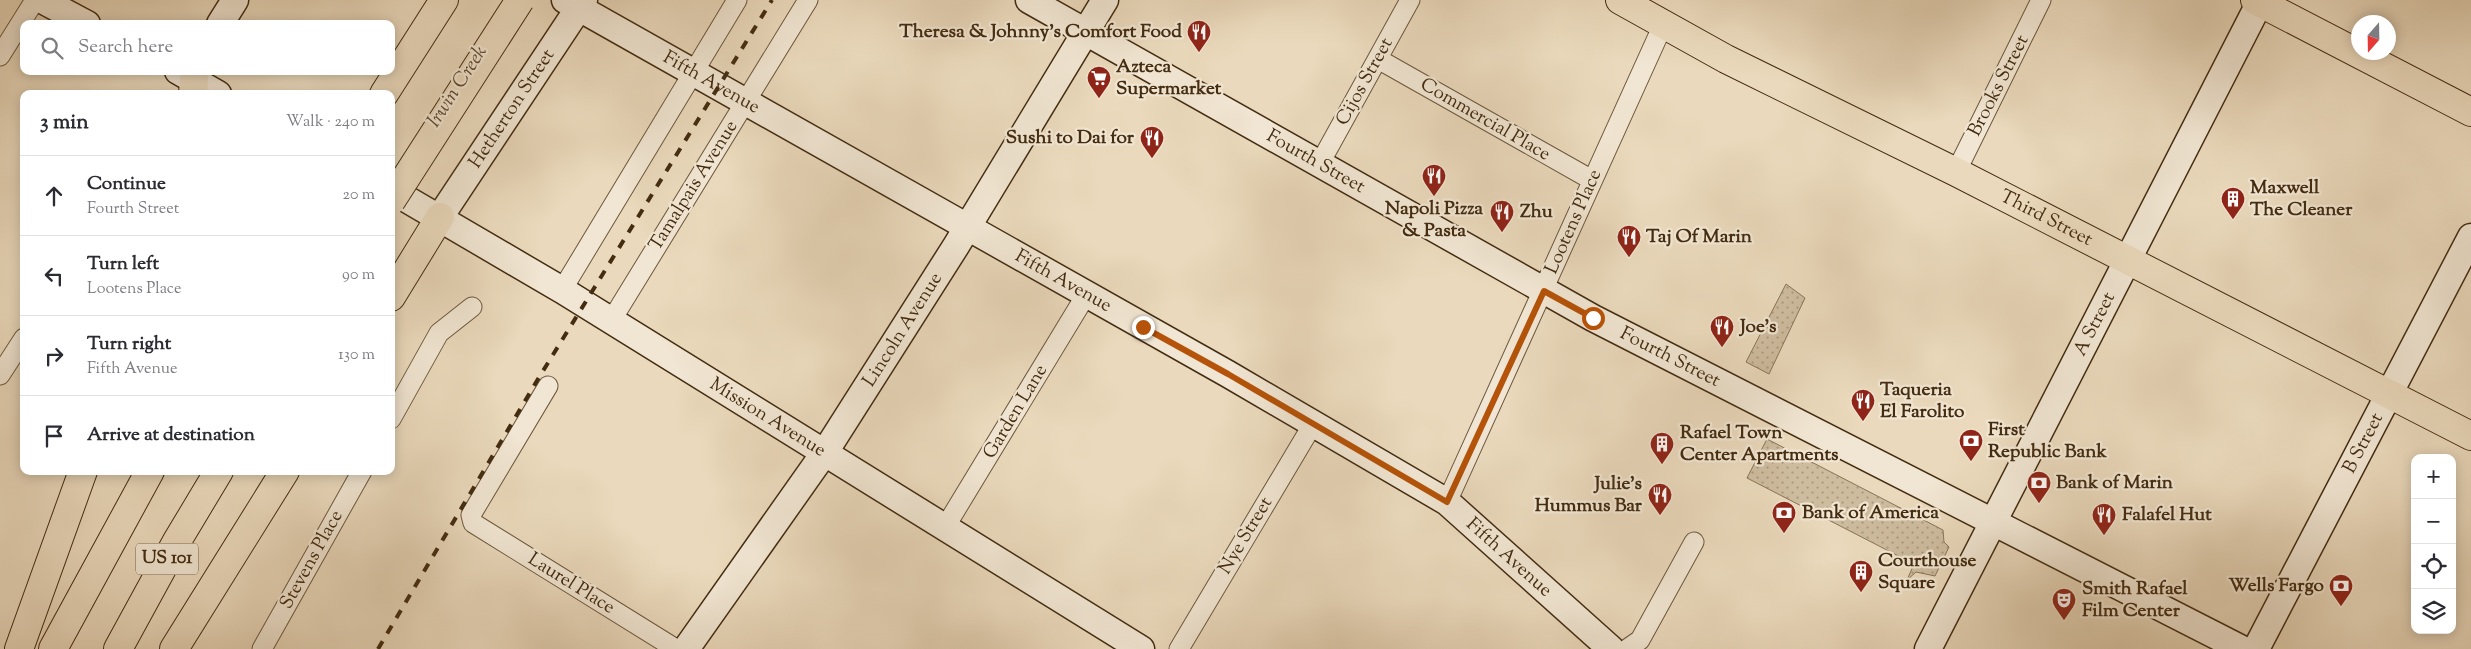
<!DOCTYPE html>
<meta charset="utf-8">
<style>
:root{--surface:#fff;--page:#f2f2f3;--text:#2b2b33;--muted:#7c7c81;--line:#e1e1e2}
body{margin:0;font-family:"Sorts Mill Goudy",serif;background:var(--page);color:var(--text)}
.controls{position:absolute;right:15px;bottom:15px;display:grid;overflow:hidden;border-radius:10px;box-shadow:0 2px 12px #0003}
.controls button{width:45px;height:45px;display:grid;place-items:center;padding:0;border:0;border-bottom:1px solid var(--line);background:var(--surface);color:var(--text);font:25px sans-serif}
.compass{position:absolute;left:2351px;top:15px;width:45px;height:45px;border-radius:50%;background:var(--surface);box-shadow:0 2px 12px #0003;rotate:200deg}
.stop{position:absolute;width:15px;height:15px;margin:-11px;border:4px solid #b45309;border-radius:50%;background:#fff}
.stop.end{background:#b45309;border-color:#fff;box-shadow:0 1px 5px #0008}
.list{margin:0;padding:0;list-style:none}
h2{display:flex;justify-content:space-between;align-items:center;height:65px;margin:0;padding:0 20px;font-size:21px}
h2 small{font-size:16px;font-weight:400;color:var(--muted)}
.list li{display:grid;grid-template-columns:32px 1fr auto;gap:15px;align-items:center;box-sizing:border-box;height:80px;padding:0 20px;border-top:1px solid var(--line)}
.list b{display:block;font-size:19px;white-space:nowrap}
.list p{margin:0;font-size:16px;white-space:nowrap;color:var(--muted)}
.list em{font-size:16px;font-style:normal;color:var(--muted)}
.icon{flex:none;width:28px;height:28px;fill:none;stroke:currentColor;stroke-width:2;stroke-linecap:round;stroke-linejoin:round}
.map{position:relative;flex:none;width:2471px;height:649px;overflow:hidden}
.search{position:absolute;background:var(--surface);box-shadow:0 2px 12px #0003;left:20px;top:20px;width:375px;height:55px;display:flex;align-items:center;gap:12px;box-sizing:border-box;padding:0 18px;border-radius:10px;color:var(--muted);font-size:19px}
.panel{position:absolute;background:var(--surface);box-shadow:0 2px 12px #0003;left:20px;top:90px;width:375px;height:385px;border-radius:10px}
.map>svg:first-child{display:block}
.grass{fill:url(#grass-dots);stroke:#897458}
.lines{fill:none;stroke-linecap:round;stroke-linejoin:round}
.street-casing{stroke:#6e573c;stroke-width:21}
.secondary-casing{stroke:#442c11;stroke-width:29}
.primary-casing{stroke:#442c11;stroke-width:30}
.highway-casing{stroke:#442c11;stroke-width:30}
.street{stroke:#f1e6d3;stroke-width:19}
.secondary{stroke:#f1e6d3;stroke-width:26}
.primary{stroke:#ead9bc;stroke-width:28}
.highway{stroke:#ead9bc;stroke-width:28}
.rail{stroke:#442c11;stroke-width:4;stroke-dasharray:9 9;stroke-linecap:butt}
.highway-bridge-casing{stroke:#442c11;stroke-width:30;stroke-linecap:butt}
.highway-bridge{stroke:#ead9bc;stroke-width:28}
.route{stroke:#b45309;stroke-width:6}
.labels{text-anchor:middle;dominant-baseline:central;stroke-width:4.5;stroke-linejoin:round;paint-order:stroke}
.shield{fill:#f1e6d3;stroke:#78644b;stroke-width:1}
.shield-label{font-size:18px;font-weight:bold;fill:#442c11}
.poi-label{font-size:19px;font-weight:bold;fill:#442c11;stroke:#f1e6d3;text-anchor:start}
.street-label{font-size:19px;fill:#442c11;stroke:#f1e6d3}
.water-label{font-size:20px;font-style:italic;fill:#60482d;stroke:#f1e6d3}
</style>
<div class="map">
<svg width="2471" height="649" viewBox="0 0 2471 649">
<defs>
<pattern id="grass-dots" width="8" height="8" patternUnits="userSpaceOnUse" patternTransform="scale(1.25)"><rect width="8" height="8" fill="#cebc9f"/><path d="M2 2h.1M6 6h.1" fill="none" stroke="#a99980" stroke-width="1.8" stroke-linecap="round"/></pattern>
</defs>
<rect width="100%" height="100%" fill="#ead9bc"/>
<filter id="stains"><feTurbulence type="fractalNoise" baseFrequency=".004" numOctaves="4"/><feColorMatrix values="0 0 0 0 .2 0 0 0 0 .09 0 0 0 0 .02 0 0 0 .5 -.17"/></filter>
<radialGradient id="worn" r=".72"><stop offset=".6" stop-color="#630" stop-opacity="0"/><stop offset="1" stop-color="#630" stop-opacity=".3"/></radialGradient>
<!-- grass -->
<path class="grass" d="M1786 284 1805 298 1769 374 1746 362Z
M1767 439 1943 530 1944 542 1949 547 1935 576 1916 572 1907 580 1914 564 1747 478Z"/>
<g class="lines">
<defs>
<path id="street" d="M0 56 35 0
M1378 59 1592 180
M1320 163 1410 0
M1956 172 2041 0
M562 290 737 0
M611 321 808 0
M0 375 24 338
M548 386 471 515 473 523 676 649
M391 419 439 333 472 307
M1447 502 1663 25
M944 529 1086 295
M262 649 362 471
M1179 649 1313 424
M1627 649 1640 640 1694 542"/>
<g id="secondary">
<path d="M42 0 87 24"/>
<path id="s1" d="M565 0 1228 374 1447 502 1611 649"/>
<path id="s2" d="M1029 0 1593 318 2242 649"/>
<path d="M220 24 235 0"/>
<path d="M178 71 218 94"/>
<path id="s3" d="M391 190 562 290 1141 649"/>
<path id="s4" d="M440 217 584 0"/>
<path id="s5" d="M686 649 825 452 956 246 1105 0"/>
<path id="s6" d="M1928 649 2261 0"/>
<path id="s7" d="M2256 649 2471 237"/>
</g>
<g id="primary">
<path id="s8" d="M1620 0 1726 59 1956 172 2471 436"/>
<path d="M2255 0 2471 112"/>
</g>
<path id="highway" d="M193 94 194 79
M384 94 444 0
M391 297 440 217
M19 649 83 471
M53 649 150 471
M118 649 177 541 219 471
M174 649 285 471"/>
</defs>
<!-- street casing -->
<use href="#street" class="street-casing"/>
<!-- secondary casing -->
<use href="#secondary" class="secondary-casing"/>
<!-- primary casing -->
<use href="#primary" class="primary-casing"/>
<!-- highway casing -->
<use href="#highway" class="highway-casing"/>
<!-- street -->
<use href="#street" class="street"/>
<!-- secondary -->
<use href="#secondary" class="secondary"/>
<!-- primary -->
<use href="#primary" class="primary"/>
<!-- highway -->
<use href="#highway" class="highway"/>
<!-- rail -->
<path class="rail" d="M378 649 538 379 772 0"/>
<defs>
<path id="highway-bridge" d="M391 201 520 0"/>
</defs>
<!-- highway-bridge casing -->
<use href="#highway-bridge" class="highway-bridge-casing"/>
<!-- highway-bridge -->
<use href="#highway-bridge" class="highway-bridge"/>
</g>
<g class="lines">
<!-- route -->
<path class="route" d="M1143 327 1228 374 1447 502 1544 291 1593 318"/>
</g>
<!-- icons -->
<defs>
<symbol id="restaurant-pin" viewBox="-11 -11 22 30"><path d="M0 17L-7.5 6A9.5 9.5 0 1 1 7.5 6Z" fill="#8f2418" stroke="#f1e6d3"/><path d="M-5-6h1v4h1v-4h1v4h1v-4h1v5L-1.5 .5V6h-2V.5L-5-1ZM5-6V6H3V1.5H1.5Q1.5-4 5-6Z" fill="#fff"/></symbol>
<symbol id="supermarket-pin" viewBox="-11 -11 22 30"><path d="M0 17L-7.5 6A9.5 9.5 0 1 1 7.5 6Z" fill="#8f2418" stroke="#f1e6d3"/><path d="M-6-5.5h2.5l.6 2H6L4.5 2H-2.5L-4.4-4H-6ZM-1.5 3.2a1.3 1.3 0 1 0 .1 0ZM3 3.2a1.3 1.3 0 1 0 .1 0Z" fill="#fff"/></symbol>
<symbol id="building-pin" viewBox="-11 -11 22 30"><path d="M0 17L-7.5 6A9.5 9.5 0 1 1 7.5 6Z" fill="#8f2418" stroke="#f1e6d3"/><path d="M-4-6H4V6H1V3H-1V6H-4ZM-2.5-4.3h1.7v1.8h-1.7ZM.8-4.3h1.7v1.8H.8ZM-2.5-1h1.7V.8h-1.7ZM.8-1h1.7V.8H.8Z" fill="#fff"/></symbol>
<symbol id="bank-pin" viewBox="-11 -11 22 30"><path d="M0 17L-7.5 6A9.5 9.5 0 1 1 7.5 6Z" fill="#8f2418" stroke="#f1e6d3"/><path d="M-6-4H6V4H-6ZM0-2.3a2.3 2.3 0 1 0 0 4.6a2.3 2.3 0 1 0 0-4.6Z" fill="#fff"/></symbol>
<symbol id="theatre-pin" viewBox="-11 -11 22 30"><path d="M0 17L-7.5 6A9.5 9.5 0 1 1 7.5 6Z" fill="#8f2418" stroke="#f1e6d3"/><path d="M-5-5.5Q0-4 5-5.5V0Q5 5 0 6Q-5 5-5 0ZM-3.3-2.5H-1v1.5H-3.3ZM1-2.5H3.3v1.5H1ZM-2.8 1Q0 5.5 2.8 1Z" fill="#fff"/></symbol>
</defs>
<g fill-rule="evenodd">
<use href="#restaurant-pin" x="1185" y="18" width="28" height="38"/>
<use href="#supermarket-pin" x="1085" y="64" width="28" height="38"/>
<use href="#restaurant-pin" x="1138" y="124" width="28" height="38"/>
<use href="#restaurant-pin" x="1420" y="162" width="28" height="38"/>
<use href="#building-pin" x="2219" y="185" width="28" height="38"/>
<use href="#restaurant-pin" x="1488" y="198" width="28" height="38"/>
<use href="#restaurant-pin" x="1615" y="223" width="28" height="38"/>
<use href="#restaurant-pin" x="1708" y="313" width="28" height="38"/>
<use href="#restaurant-pin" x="1849" y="387" width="28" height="38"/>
<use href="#bank-pin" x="1957" y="427" width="28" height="38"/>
<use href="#building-pin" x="1648" y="430" width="28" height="38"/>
<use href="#bank-pin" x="2025" y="469" width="28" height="38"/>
<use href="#restaurant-pin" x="1646" y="481" width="28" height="38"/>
<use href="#bank-pin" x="1770" y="499" width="28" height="38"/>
<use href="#restaurant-pin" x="2090" y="501" width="28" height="38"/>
<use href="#building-pin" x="1847" y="558" width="28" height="38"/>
<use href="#bank-pin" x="2327" y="572" width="28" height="38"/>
<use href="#theatre-pin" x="2050" y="586" width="28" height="38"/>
</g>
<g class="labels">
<!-- shield labels -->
<rect class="shield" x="136" y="543.5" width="62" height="31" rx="4"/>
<g class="shield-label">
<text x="167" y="559">US 101</text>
</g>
<!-- poi labels -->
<g class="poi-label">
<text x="1182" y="32" text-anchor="end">Theresa &amp; Johnny's Comfort Food</text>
<text x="1116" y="67">Azteca<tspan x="1116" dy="22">Supermarket</tspan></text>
<text x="1134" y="138" text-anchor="end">Sushi to Dai for</text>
<text x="2250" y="188">Maxwell<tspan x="2250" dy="22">The Cleaner</tspan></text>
<text x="1434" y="209" text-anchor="middle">Napoli Pizza<tspan x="1434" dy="22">&amp; Pasta</tspan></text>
<text x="1520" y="212">Zhu</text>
<text x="1646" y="237">Taj Of Marin</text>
<text x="1740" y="327">Joe's</text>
<text x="1880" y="390">Taqueria<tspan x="1880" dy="22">El Farolito</tspan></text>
<text x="1988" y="430">First<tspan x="1988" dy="22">Republic Bank</tspan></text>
<text x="1680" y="433">Rafael Town<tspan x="1680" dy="22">Center Apartments</tspan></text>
<text x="2056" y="483">Bank of Marin</text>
<text x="1642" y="484" text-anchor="end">Julie's<tspan x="1642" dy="22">Hummus Bar</tspan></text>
<text x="1802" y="513">Bank of America</text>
<text x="2122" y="515">Falafel Hut</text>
<text x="1878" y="561">Courthouse<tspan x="1878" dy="22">Square</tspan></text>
<text x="2324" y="586" text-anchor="end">Wells Fargo</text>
<text x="2082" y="589">Smith Rafael<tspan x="2082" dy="22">Film Center</tspan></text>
</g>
<!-- street labels -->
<g class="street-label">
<text transform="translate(1365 82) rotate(-61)">Cijos Street</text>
<text stroke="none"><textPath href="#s1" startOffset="168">Fifth Avenue</textPath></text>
<text transform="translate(1999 86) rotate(-63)">Brooks Street</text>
<text stroke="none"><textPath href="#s4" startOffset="130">Hetherton Street</textPath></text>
<text transform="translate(1485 120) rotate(30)">Commercial Place</text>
<text stroke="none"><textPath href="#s2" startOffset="329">Fourth Street</textPath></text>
<text transform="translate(694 186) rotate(-58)">Tamalpais Avenue</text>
<text stroke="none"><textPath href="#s8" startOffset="479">Third Street</textPath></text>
<text transform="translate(1574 222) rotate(-66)">Lootens Place</text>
<text stroke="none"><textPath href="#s1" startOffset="572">Fifth Avenue</textPath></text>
<text stroke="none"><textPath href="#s6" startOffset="365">A Street</textPath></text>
<text stroke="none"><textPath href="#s5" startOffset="386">Lincoln Avenue</textPath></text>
<text stroke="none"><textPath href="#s2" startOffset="734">Fourth Street</textPath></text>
<text transform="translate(1016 412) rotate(-59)">Garden Lane</text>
<text stroke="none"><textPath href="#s3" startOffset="440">Mission Avenue</textPath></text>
<text stroke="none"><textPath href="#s7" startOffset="232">B Street</textPath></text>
<text transform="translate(1246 536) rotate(-59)">Nye Street</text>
<text stroke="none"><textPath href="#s1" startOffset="1098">Fifth Avenue</textPath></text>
<text transform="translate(312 560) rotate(-61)">Stevens Place</text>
<text transform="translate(571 584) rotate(32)">Laurel Place</text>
</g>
<!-- water labels -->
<g class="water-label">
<text transform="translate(458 87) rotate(-57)">Irwin Creek</text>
</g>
</g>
<rect width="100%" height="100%" filter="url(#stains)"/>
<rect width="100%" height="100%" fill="url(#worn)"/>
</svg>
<div class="controls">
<button>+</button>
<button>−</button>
<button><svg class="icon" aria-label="locate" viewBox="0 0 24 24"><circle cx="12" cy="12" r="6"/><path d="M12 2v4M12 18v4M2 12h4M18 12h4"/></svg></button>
<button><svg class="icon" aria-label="layers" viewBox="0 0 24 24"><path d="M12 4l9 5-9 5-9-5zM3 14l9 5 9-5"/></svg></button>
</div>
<svg class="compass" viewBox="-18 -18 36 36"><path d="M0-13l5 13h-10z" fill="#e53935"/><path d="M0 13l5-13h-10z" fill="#7c7c81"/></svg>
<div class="stop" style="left:1593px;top:318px"></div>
<div class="stop end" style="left:1143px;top:327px"></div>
<div class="search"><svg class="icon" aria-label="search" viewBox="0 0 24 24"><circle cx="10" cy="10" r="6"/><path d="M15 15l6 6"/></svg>Search here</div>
<section class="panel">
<h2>3 min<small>Walk · 240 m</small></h2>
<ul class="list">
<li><svg class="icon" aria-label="ahead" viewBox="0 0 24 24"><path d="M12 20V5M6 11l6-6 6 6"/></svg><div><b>Continue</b><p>Fourth Street</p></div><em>20 m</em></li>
<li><svg class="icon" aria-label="left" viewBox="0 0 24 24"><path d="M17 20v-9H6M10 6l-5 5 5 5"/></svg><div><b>Turn left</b><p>Lootens Place</p></div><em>90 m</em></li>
<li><svg class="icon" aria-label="right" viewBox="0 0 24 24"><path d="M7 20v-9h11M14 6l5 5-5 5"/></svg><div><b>Turn right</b><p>Fifth Avenue</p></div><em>130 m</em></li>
<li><svg class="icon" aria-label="arrive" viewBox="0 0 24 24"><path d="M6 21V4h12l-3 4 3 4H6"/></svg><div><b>Arrive at destination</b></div></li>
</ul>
</section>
</div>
